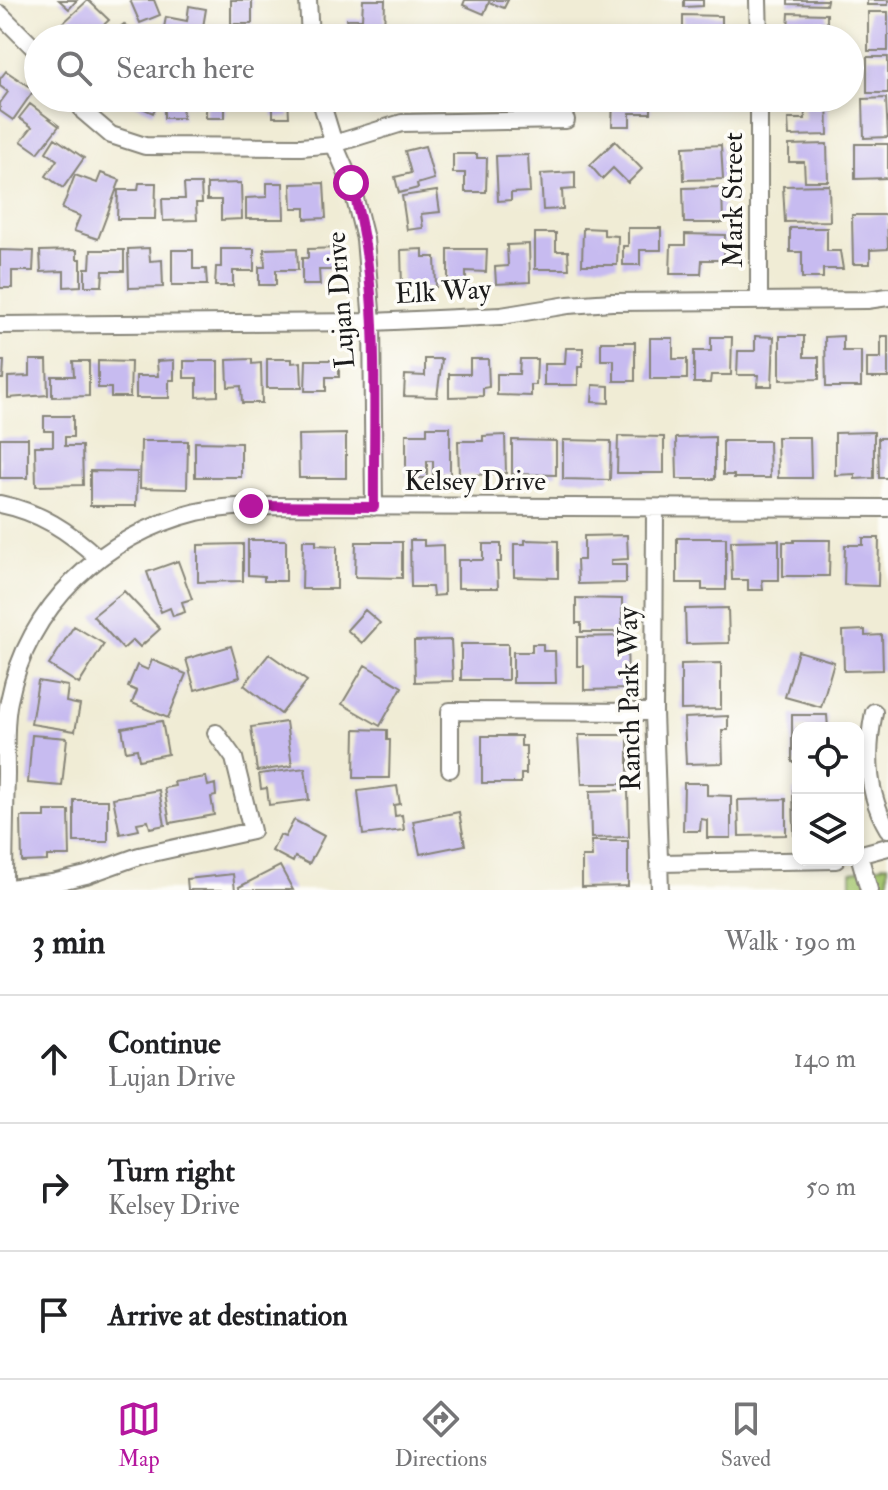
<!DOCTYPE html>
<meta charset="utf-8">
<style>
:root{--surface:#fff;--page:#f6f6f6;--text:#202124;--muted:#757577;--line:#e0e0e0;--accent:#b5179e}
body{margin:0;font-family:"IM FELL Double Pica",serif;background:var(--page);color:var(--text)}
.controls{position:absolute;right:24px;bottom:24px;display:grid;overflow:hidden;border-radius:16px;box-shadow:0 4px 12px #0003}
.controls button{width:72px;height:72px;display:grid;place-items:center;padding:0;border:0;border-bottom:2px solid var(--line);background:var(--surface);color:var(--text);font:40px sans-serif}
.stop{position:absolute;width:24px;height:24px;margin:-18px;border:6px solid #b5179e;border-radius:50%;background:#fff}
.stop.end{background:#b5179e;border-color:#fff;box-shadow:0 2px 8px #0008}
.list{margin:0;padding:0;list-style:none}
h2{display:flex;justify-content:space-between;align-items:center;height:104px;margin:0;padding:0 32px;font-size:34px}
h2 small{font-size:26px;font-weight:400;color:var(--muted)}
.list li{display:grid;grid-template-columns:52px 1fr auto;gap:24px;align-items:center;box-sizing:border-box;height:128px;padding:0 32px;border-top:2px solid var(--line)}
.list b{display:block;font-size:30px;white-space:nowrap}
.list p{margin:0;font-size:26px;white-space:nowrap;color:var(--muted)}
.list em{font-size:26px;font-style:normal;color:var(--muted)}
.icon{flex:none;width:44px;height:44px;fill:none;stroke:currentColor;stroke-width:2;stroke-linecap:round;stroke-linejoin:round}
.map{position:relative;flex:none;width:888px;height:890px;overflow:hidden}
.search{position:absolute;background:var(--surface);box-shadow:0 4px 12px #0003;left:24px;right:24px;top:24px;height:88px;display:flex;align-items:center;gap:20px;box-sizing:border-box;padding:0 28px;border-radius:44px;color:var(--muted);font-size:30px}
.sheet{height:488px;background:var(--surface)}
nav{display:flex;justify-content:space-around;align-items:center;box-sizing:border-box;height:112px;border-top:2px solid var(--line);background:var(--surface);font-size:22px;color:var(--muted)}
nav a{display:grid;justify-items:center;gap:4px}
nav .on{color:var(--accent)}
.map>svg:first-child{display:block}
.green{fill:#a4c66f;stroke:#607146;stroke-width:2}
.building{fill:#c7bbf0}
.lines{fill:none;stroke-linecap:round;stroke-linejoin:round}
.minor-casing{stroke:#868478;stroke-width:20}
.minor{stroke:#fff;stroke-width:16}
.route{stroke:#b5179e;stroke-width:10}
.labels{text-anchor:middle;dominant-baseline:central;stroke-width:7;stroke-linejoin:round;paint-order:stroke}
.street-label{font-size:28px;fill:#1c1c1c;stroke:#fdfcf7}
</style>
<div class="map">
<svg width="888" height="890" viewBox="0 0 888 890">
<rect width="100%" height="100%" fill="#fdfcf7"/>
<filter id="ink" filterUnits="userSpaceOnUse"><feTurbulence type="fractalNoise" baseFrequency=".0125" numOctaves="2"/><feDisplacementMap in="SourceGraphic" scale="16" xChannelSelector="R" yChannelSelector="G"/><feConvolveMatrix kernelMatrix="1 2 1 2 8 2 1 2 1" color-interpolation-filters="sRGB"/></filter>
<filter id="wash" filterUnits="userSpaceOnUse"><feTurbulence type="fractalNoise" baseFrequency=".006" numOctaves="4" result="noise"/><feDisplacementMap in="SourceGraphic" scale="32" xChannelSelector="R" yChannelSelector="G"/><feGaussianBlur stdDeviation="1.8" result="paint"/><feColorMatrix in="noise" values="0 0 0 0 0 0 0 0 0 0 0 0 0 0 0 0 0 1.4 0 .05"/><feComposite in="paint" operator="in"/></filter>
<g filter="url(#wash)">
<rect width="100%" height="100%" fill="#f0ecd5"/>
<!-- green -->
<path class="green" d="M888 864V890H851V872Z"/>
<g id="blocks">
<!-- building -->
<path class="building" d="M59 0H77L69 9Z
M88 0 109 20 95 33 99 38H74L62 24Z
M130 0H154L160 15 140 23Z
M231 0H252V24H231Z
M363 0H385L384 35 347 38V19H362Z
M465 0H508L504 8 489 2 484 14 463 5Z
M684 0H703V6L684 7Z
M788 0H827L826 5 788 4Z
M867 0H888V5H867Z
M189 6 206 9 203 27H198L196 38H162L166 17 187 21Z
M868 12H888V51H868Z
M789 13 827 14V38H804V32L788 31Z
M683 15 722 16V32H706V38H683Z
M124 24 136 38H107Z
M233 29H267V38H233Z
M867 57H888V93H867Z
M6 71 34 90 13 120 0 111V103L8 92 0 86V79Z
M121 98H160L153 113Z
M169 98H203V104H182L183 118H164V100H169Z
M206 98H246V102H225V118H206Z
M251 98H288L289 117H273V103H251Z
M618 98H651V113H630V126H612L613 100Z
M886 98 888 137 864 138 863 99Z
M827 99 828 135 789 136 788 119H805L804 100Z
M30 104 59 126 38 153 21 141 32 127 19 118Z
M55 138 84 158 63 188 46 176 57 160 46 152Z
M615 141 642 169 628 183 613 168 602 179 590 165Z
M827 144 828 181H805L804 162H789V145Z
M855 144H888V178L855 179Z
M721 145 723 179 684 180 683 147Z
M425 146 434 179 417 184 418 188 399 193 395 177 411 173 405 151Z
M453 154H477V158H487L486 192H465V173H453Z
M528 155 530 192 511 193V200L498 201 496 156Z
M575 172V189L562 190 563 209 543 210 541 174Z
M101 173 120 180 98 239 74 231 80 216 62 209 75 175 97 183Z
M139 183H156L155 219H117L118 190H138Z
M241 183 242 219 221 220V200H207V184Z
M267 183H283L284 219H246V198L267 197Z
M324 183 326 218 305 219V208H292L291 184Z
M184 184H201L202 203H196L197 220 163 221 162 199H185Z
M829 185 830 221 785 222 783 186Z
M722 187 723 223H684L683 188Z
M437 191 440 212 421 214 423 228 407 230 402 196Z
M852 215H887L888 249 870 250V264H853Z
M583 228 604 229V235L618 236 617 265H582Z
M628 228H661V250H640V265H623V246H628Z
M790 228H827V251H840L843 269H823V278H802V252H790Z
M535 233H556V251H568L569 269H535Z
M685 234 725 235 724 260H702L701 274H670L671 245H685Z
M529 244 530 282 496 284 495 267 508 266 507 245Z
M149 248 150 261 162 260 163 287 129 288 128 249Z
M297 248 298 270H276V285H259V267H265L264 249Z
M341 248V270H319L320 285H302V258H308V249Z
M221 249H254V271H233V286H215L216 267H221Z
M423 249V257H435L436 287 402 288 401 250Z
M448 249H487L486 272 466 271V286L448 285Z
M0 250 34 251 33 271H12V288H0Z
M77 250V259H81V286L64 287V271L41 272 40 251Z
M91 250H124V271H103L102 286H85V268H90Z
M172 250H193V269H206L207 285H172Z
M755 336 774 337 772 386H757L758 375H737L738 351H755Z
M780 336H804V357H819V379L780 380Z
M843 336V351H861V387H826L825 337Z
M881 336H888V378H867V358H881Z
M711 337H732L731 375H711L710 383H694V351H711Z
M650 338H673V359H687V379H650Z
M601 342H635V381H614V360H601Z
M566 348H583V367H578V385H544V364H565Z
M252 359V364L261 363 262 403H242L241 386 228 387 227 360Z
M267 359H292V363L301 362 302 388H267Z
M425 359H442L437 397 404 396 405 375 425 376Z
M470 359H488L489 387 483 388V396L449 397V374H470Z
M520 359H537L536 385H531V396L497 395V374H519Z
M30 360H47L48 395 8 398V377L30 376Z
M174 360V380H169V398H136V376H158L157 361Z
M306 360H339V377H326V391H305Z
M0 361H4L3 379H0Z
M73 361H89V396L52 397V376H74Z
M98 361 131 362 130 397H111V388H98Z
M184 361H218V396L197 397V378H184Z
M593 385 609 386V403L592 402Z
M44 416H73V437H65V446H82L83 485 36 486 35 446H53V431H44Z
M427 427H450V475H433V461H427V478H406V434H427Z
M874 432V478L855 479V474L835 475V433Z
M346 434V478H299L298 435Z
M505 435 506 473 459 476 458 441H483V436Z
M618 436 664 437V473H617Z
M715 437V479H677L676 438Z
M777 437H810L811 478H778Z
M0 438H28V478H0Z
M878 438H888V478H879Z
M512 440 556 441V475L512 474Z
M563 440 611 441 610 480 563 479Z
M141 441H188L187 489 140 488Z
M723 441H769L770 478H734V475H723Z
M195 442 241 443V477H195Z
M90 471 137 472 136 506H90Z
M627 535 628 559 611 560V565H626V583L578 584 577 560H584V536Z
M677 538H726V590H702V583H677Z
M863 538H879L878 586 844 585 845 545H863Z
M248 540H286V581H264V576L248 575Z
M303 540H316V545L337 546V589H302Z
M410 540H424V546L443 545 444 595 433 596 432 587H411Z
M525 540 558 541V578L514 577V544H525Z
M779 540V580H762L763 590H748V580H732L731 541Z
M794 540H830L829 576H783V542H794Z
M356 542H402V578L355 577Z
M243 544V581L198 582V545Z
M483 544H501V562H497L498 588H458V560H483Z
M178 561 192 599 182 602 185 612 173 616 170 608 161 612 147 572Z
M124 591 160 629 140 647 133 640 123 649 93 616Z
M576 598 622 599V632H581V623H576Z
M728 608 729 643 686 644 685 609Z
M365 610 380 623 362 643 347 630Z
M74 626 104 644 79 684 49 665Z
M865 630V636L882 635 883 670 844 671 843 631Z
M627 636 628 689 584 690V666H577V637Z
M451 640 453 681 415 682 414 641Z
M461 644H508V680H461Z
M532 644H543V651H555L556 683H513V652H532Z
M231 646 240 677 195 690 186 659Z
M798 651 834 662 821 707 785 697Z
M269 654 307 681 281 714 244 685Z
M152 660 186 674 168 718 132 703 137 691 128 687 137 665 148 670Z
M721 663V709L681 710V664Z
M365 665 402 687 380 726 342 704Z
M38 681 68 686 66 702 80 705 75 731 31 724Z
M792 715H827L828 728H798V762H792Z
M728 716V730H722L723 763 686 764 684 718Z
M162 721 168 754 139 760 137 749 126 751 122 728Z
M286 722 292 766 257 771 251 727Z
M355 729 387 730V740H390L389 778H354Z
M32 735 67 738 62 786 28 783Z
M579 735H628V784H582Z
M482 736H521V746H526V774H521V783H482Z
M305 768 309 800 269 805 267 788 261 789 259 774Z
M206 777 208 786 215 784 216 796 211 797 214 815 170 823 164 788 175 786 174 782Z
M684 783H707V795L731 796V838H707V820L701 819 700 831H683Z
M397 786 400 804 394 805 395 816 402 815 404 830 363 835 358 791Z
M159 790 165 825 150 828 148 821 137 823 139 830 120 834 113 798Z
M628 790 629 837 591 838 590 791Z
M793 790H798V835H794Z
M786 799V835L739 836 738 800Z
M74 800H108V842H74Z
M45 811H69L70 856H47V861L22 862 21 817H45Z
M459 812 465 845 420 854 413 821Z
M294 820 324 836 309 864 295 857 293 862 272 851 280 835 285 837Z
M591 841H628V886L582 887V857H592Z
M280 866 293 890H241L239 887Z
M233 874 235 890H188L187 879Z"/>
</g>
</g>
<g filter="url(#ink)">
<use href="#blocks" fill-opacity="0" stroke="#868478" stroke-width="2"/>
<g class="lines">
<defs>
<path id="minor" d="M308 0 310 38
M758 0 759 38
M0 14 38 52
M76 98 84 112 111 135 145 146 301 147 334 144 402 123 566 120
M320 98 334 144 351 183 365 239 372 322 374 507
M759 301V98
M0 325 372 322 501 316 568 305 612 302 867 300 888 297
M0 504C40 512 69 531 98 558
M655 508 654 712 660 890
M874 712C866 751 866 793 888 829
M450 769V711L654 712
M858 855 888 847
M859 855 869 890
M660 863 836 860
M0 889 52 883 86 875 139 856 252 831 234 758 216 733
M4 890C4 851 5 813 6 774 6 750 4 724 9 701 28 605 104 535 197 512 215 508 233 507 251 506L888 508"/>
</defs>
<!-- minor casing -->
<use href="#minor" class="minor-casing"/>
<!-- minor -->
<use href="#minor" class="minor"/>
</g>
</g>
<g class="lines" filter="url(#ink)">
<!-- route -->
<path class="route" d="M251 506 374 507C373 400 382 286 351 183"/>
</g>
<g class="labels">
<!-- street labels -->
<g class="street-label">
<text transform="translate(733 200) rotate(-90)">Mark Street</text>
<text transform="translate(443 292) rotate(-3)">Elk Way</text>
<text transform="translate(341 300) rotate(-94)">Lujan Drive</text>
<text x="475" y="481">Kelsey Drive</text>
<text transform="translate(630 699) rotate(-91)">Ranch Park Way</text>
</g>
</g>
</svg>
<div class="controls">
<button><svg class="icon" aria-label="locate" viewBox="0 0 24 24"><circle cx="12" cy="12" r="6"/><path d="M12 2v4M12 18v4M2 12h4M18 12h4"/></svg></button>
<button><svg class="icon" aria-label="layers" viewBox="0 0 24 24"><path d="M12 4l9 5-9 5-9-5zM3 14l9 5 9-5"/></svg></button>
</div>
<div class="stop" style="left:351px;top:183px"></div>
<div class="stop end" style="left:251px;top:506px"></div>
<div class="search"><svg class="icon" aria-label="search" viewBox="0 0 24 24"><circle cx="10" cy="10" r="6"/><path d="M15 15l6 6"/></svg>Search here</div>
</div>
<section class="sheet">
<h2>3 min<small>Walk · 190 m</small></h2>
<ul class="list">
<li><svg class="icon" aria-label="ahead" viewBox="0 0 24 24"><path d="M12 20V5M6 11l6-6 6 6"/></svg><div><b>Continue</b><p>Lujan Drive</p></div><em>140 m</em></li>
<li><svg class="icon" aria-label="right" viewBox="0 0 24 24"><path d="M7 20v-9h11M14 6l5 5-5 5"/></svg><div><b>Turn right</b><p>Kelsey Drive</p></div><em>50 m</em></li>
<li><svg class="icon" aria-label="arrive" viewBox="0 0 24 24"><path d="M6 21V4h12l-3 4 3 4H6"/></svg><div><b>Arrive at destination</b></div></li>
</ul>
</section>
<nav>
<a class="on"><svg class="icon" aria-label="map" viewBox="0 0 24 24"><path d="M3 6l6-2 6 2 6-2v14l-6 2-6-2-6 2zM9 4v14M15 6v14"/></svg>Map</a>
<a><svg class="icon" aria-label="directions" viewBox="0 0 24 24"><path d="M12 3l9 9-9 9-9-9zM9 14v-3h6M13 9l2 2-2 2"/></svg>Directions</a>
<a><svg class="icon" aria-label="saved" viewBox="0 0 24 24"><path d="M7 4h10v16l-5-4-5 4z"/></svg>Saved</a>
</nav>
